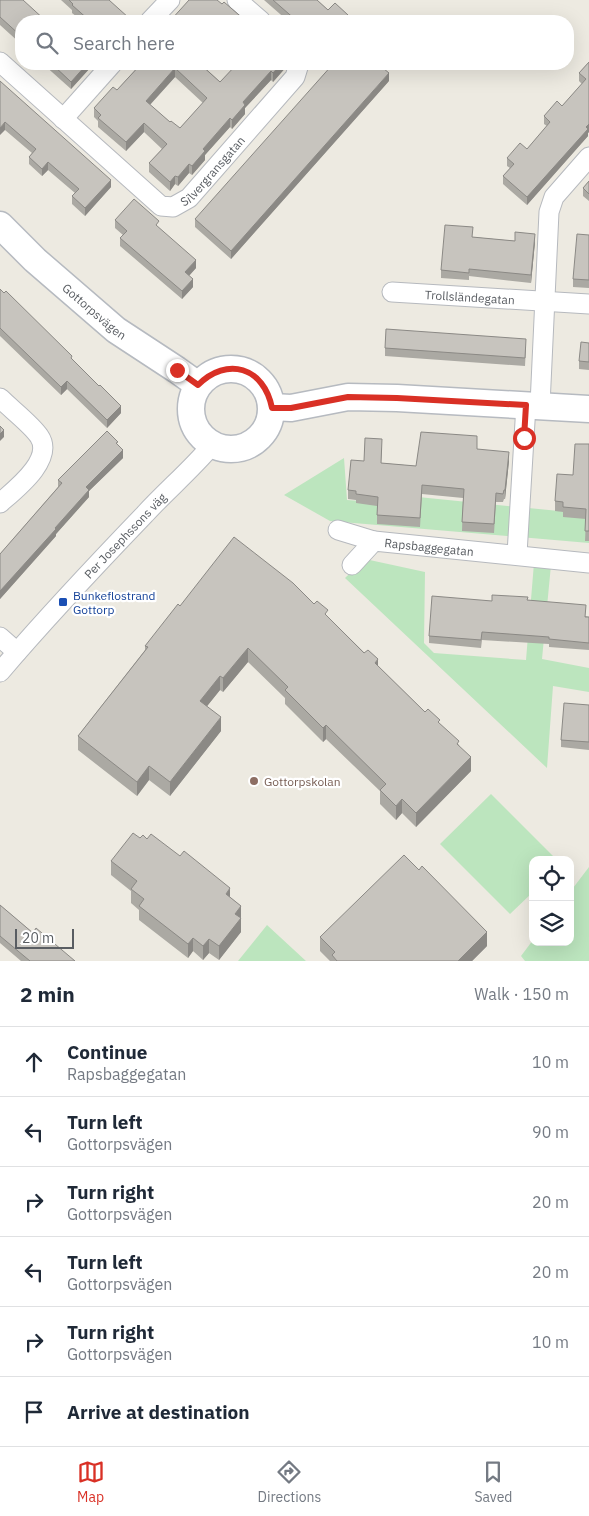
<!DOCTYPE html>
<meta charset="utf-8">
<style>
:root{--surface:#fff;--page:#f6f6f7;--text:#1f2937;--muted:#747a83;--line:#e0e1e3;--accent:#d93025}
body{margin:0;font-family:"IBM Plex Sans",sans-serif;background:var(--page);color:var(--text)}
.controls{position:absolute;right:15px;bottom:15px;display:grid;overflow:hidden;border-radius:10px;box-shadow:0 5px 20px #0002}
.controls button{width:45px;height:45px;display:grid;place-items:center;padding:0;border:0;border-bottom:1px solid var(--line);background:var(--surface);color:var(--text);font:25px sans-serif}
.scale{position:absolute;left:15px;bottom:12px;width:59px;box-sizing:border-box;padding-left:5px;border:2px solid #595d62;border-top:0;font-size:14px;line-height:18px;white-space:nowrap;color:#595d62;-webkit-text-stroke:4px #fff;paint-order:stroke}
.stop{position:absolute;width:15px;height:15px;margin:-11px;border:4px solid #d93025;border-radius:50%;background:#fff}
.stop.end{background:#d93025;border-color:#fff;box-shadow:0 1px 5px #0008}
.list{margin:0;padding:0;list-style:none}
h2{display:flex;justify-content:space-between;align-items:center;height:65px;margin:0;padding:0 20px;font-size:21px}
h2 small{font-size:16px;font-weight:400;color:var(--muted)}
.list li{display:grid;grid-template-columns:32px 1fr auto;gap:15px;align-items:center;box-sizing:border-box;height:70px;padding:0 20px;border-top:1px solid var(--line)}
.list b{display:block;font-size:19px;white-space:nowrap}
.list p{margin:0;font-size:16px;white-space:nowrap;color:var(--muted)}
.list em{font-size:16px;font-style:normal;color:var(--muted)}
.icon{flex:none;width:28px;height:28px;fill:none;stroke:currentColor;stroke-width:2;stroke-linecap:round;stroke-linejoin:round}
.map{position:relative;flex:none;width:589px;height:961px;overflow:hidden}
.search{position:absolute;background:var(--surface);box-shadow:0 5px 20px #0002;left:15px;right:15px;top:15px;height:55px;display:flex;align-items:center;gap:12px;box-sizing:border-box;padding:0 18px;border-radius:20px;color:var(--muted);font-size:19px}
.sheet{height:485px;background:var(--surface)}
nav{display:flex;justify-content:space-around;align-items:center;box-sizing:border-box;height:70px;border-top:1px solid var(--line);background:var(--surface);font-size:14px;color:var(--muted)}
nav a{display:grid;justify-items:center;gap:2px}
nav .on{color:var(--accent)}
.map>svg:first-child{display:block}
.green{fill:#bce5be}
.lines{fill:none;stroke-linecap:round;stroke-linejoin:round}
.street-casing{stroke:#b6b9be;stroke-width:21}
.secondary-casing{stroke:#b6bac0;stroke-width:29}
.street{stroke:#fff;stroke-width:19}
.secondary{stroke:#fff;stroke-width:26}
.wall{fill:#aba9a3;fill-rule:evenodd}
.shaded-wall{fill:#8b8985}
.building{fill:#c7c4be;stroke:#8b8985;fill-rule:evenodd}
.route{stroke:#d93025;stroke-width:6}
.transit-dot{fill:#1a4fb4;stroke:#fff;stroke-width:2}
.education-dot{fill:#8d6e63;stroke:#fff;stroke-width:2}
.labels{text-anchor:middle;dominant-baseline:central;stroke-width:4.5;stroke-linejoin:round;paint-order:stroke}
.street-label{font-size:12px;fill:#595d62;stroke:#fff}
.transit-label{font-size:12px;fill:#164399;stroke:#fff;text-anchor:start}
.education-label{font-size:12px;fill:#785e54;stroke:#fff;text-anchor:start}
</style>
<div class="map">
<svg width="589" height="961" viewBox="0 0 589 961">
<rect width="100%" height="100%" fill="#edeae1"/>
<!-- green -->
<path class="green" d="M344 458 347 500 401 504 418 497 589 514V543L330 521 284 495Z
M365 559 425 572 424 643 434 653 526 660 534 563 551 565 542 659 589 668V692L553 686 547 768 345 578Z
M491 794 557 860H533V892L510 914 440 844Z
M589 867V961H525L521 956 533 940V942H570V892Z
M267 925 306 961H238Z"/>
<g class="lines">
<defs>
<g id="street">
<path d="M237 0 261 21"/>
<path d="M150 21 170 0"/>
<path id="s1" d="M0 62 161 206 173 207 189 198 295 77 299 64"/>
<path d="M63 119 112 64"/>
<path id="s2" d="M392 292 589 304"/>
<path d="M0 398C10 408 32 425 39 436 55 459 16 489 0 503"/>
<path d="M540 405 549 212 554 197 589 157"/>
<path d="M338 530 374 541"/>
<path d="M517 554 526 405"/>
<path id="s3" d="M352 565 374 541 589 563"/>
<path d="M0 637 17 652"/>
<path id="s4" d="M0 672C46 618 96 565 145 514 167 490 191 470 212 445"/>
</g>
<g id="secondary">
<path id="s5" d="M0 225 35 260 116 330 177 370 198 385"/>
<circle cx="231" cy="409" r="40"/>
<path d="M272 407 291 408 348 397 397 398 589 409"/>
</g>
</defs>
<!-- street casing -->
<use href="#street" class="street-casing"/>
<!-- secondary casing -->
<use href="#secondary" class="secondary-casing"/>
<!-- street -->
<use href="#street" class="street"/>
<!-- secondary -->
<use href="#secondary" class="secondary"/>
</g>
<!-- wall -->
<path class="wall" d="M0 0 21 21V44L0 25Z
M61 0H109L129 21H82L72 13V10Z
M264 0H317L328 10 348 21H288Z
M589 62V132L588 133V136L527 205 503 184V176L510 168 507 166V158L527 149 547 126 544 124V116L562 106 582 84 579 81V73Z
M43 64H90V68L71 89Z
M139 64H205L203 66 220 82 287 64V66L273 82 271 80 245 108V114L232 129 230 127 205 155V160L192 175 189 173 178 186 175 184 170 191 149 172V163L162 149 144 132 126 151 98 127V121L94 117V108L117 90 139 66ZM175 77 203 103 180 128 170 122 150 105Z
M0 81 111 187 85 216 72 204V196L75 193 48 170 42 176 29 164V157L32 153 5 130Z
M389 81 231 259 195 227V219Z
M589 181V201L583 196V188Z
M115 220 159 228 196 268 189 276 193 287 182 299 120 246V238L123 235 115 228Z
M589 235V288L573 287V279Z
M473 237 515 241 535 242 531 283 469 276V280L441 278V270Z
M0 289 72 359 121 413 107 428 67 389 61 395 0 336Z
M589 343V370L579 369V361Z
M526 347 525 366 385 356V348Z
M589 444V541H585L586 519 563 517V512L555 511V501L573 475Z
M118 445 123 458 89 491V497L56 534V536L0 599V554L58 487V480Z
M382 448 381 463 416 466 477 449 509 461 505 499H504L503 502H496L494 533 462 531 463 498 422 494 420 527 377 524V506L356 503V500L348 499V490L364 461Z
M527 600 589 617V650L549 647V644L482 640 481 648 429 643V636L492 601Z
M180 606 328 617 425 712 440 724 459 745 471 771 416 827 402 813 396 820 380 804V791L326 739 323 742 285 704V698L248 662 223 692 220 690 207 706 221 731 170 796 149 780 137 796 78 750V736L145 650V646Z
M589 705V750L561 747V740Z
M140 838 230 897 241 906V932L219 960 209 953 203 960 193 951 188 958 139 920V910L131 903V891L111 875V861Z
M0 905 33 933 75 961H21L0 943Z
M320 937 487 946 472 961H330L320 951Z"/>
<!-- shaded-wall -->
<path class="shaded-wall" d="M348 15V21H342Z
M87 64H90V68L71 89V82Z
M281 64H287V66L273 82V73Z
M175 68V77L146 109V101Z
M271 71V80L245 108V114L232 129V120L243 102Z
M389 73V81L231 259V251Z
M230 118V127L205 155V160L192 175V166L203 149Z
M5 122V130L0 135V128Z
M144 123V132L126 151V142Z
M589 124V132L588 133V136L527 205V197Z
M48 162V170L42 176V169Z
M189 164V173L178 186V177Z
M175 176V184L170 191V182Z
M111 180V187L85 216V208Z
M535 234V242L531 283V275Z
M196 260V268L185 280V272Z
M193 279V287L182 299V291Z
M67 381V389L61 395V387Z
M121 406V413L107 428V420Z
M4 430V437L0 441V434Z
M123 450V458L89 491V497L56 534V536L0 599V591L55 528 86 487Z
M509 452V461L505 499V490Z
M248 648V662L223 692V678Z
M378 659V673L375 663Z
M220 676V690L200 715V701Z
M221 717V731L170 796V782Z
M326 725V739L323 742V728Z
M471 757V771L416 827V813Z
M149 766V780L137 796V782Z
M402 799V813L396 820V806Z
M230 888V902L226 894Z
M241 906V932L219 960V946L235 914Z
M487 932V946L472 961H458Z
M193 938V951L188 958V944Z
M209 939V953L203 960V946Z"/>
<!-- building -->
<path class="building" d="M0 0H23L46 21H21V36L0 17Z
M69 0H109L129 18 125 21H90L72 5 73 4Z
M189 0H217L222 4 224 2 246 21H170Z
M273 0H317L328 10 335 3 348 15 342 21H297Z
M589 62V124L586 127 588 129 527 197 503 176 514 164 507 158 520 143 527 149 550 122 544 116 557 101 562 106 586 79 579 73Z
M52 64H87L71 82Z
M141 64H200L220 82 237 64H281L273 73 271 71 243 102 245 105 232 120 230 118 203 149 205 151 192 166 189 164 178 177 175 176 170 182 149 163 167 144 144 123 126 142 98 118 101 115 94 108 113 87 117 90ZM175 68 207 98 180 128 171 121 170 122 146 101Z
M333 64H378L389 73 231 251 195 219Z
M0 81 111 180 85 208 72 196 79 189 48 162 42 169 29 157 36 149 5 122 0 128Z
M589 181V194L583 188Z
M134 199 159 221 156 225 196 260 185 272 193 279 182 291 120 238 127 231 115 220Z
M445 225 473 227 472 237 515 241V232L535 234 531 275 469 269V273L441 270Z
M577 234 589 235V280L573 279Z
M0 289 4 293 6 291 72 356 71 358 99 386 100 385 121 406 107 420 67 381 61 387 0 328Z
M386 329 526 339 525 358 385 348Z
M581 342 589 343V362L579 361Z
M0 426 4 430 0 434Z
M107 431 118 442 116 443 123 450 86 487 89 490 55 528 56 529 0 591V554L62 483 58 480Z
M421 432 477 436V449L509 452 505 490H504L503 494 496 493 494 524 462 522 464 489 422 485 420 518 377 515 378 497 356 494V491L348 490 351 460 364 461 365 438 382 439 381 463 416 466Z
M575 444H589V531H585L586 509 563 507V502L555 501 557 474 573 475Z
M234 537 293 583 314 604 317 601 328 610 325 614 364 653 368 650 378 659 375 663 425 712 428 709 440 720 438 722 459 741 457 744 471 757 416 813 402 799 396 806 380 790 386 784 326 725 323 728 285 690 288 687 248 648 223 678 220 676 200 701 221 717 170 782 149 766 137 782 78 736 148 647 145 646 178 604 180 606Z
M492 595 528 597 527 600 586 605 585 617H589V643L549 639V637L482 632 481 640 429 636 432 596 492 601Z
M564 703 589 705V742L561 740Z
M133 833 140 838 143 835 147 839 151 834 180 856 184 851 230 888 226 894 241 906 235 914 241 918 219 946 209 939 203 946 193 938 188 944 139 906 144 899 131 889 137 881 111 861Z
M404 855 419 870 422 866 487 932 458 961H337L332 955 335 952 320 937Z
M0 905 33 933 36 928 75 961H30L0 936Z"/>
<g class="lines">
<!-- route -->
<path class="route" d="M177 370 198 385C227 356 264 367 272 408H291L348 397 397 398 526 405 524 438"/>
</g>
<!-- markers -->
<rect class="transit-dot" x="58" y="597" width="10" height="10" rx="2.5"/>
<circle class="education-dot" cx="254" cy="781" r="5"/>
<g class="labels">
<!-- street labels -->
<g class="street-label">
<text stroke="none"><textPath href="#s1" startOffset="282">Silvergransgatan</textPath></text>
<text stroke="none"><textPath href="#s2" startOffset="78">Trollsländegatan</textPath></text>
<text stroke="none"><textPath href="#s5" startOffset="128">Gottorpsvägen</textPath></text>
<text stroke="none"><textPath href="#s4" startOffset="185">Per Josephssons väg</textPath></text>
<text stroke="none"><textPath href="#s3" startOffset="88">Rapsbaggegatan</textPath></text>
</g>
<!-- transit labels -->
<g class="transit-label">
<text x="73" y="595">Bunkeflostrand<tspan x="73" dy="14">Gottorp</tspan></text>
</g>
<!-- education labels -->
<g class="education-label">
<text x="264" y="781">Gottorpskolan</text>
</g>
</g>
</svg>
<div class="controls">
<button><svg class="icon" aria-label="locate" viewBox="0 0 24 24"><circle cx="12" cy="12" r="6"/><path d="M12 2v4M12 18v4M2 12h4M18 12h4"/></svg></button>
<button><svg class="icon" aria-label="layers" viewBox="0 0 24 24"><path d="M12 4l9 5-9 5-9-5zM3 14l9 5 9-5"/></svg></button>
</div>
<div class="scale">20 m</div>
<div class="stop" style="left:524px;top:438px"></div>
<div class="stop end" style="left:177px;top:370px"></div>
<div class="search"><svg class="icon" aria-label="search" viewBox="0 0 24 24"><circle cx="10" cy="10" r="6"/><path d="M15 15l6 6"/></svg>Search here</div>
</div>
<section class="sheet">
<h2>2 min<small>Walk · 150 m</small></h2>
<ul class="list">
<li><svg class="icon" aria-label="ahead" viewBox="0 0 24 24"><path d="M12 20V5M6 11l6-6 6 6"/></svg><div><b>Continue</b><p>Rapsbaggegatan</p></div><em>10 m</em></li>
<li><svg class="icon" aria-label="left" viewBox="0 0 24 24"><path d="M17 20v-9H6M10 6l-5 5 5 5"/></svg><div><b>Turn left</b><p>Gottorpsvägen</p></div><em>90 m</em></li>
<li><svg class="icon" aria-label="right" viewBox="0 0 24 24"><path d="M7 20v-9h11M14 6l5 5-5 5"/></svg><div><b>Turn right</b><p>Gottorpsvägen</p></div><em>20 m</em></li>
<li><svg class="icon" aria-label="left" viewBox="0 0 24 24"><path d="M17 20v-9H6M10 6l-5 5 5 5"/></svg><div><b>Turn left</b><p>Gottorpsvägen</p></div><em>20 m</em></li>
<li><svg class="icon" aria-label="right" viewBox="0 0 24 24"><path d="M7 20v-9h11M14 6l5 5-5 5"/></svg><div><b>Turn right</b><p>Gottorpsvägen</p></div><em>10 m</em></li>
<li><svg class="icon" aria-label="arrive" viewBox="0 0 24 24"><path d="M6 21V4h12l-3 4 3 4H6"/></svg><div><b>Arrive at destination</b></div></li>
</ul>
</section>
<nav>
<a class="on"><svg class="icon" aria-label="map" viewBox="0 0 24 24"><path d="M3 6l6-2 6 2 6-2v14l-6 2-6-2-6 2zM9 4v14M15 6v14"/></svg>Map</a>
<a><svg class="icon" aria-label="directions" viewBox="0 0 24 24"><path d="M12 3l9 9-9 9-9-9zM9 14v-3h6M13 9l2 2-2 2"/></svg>Directions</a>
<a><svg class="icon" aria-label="saved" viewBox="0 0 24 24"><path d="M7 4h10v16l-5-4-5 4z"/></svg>Saved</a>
</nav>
